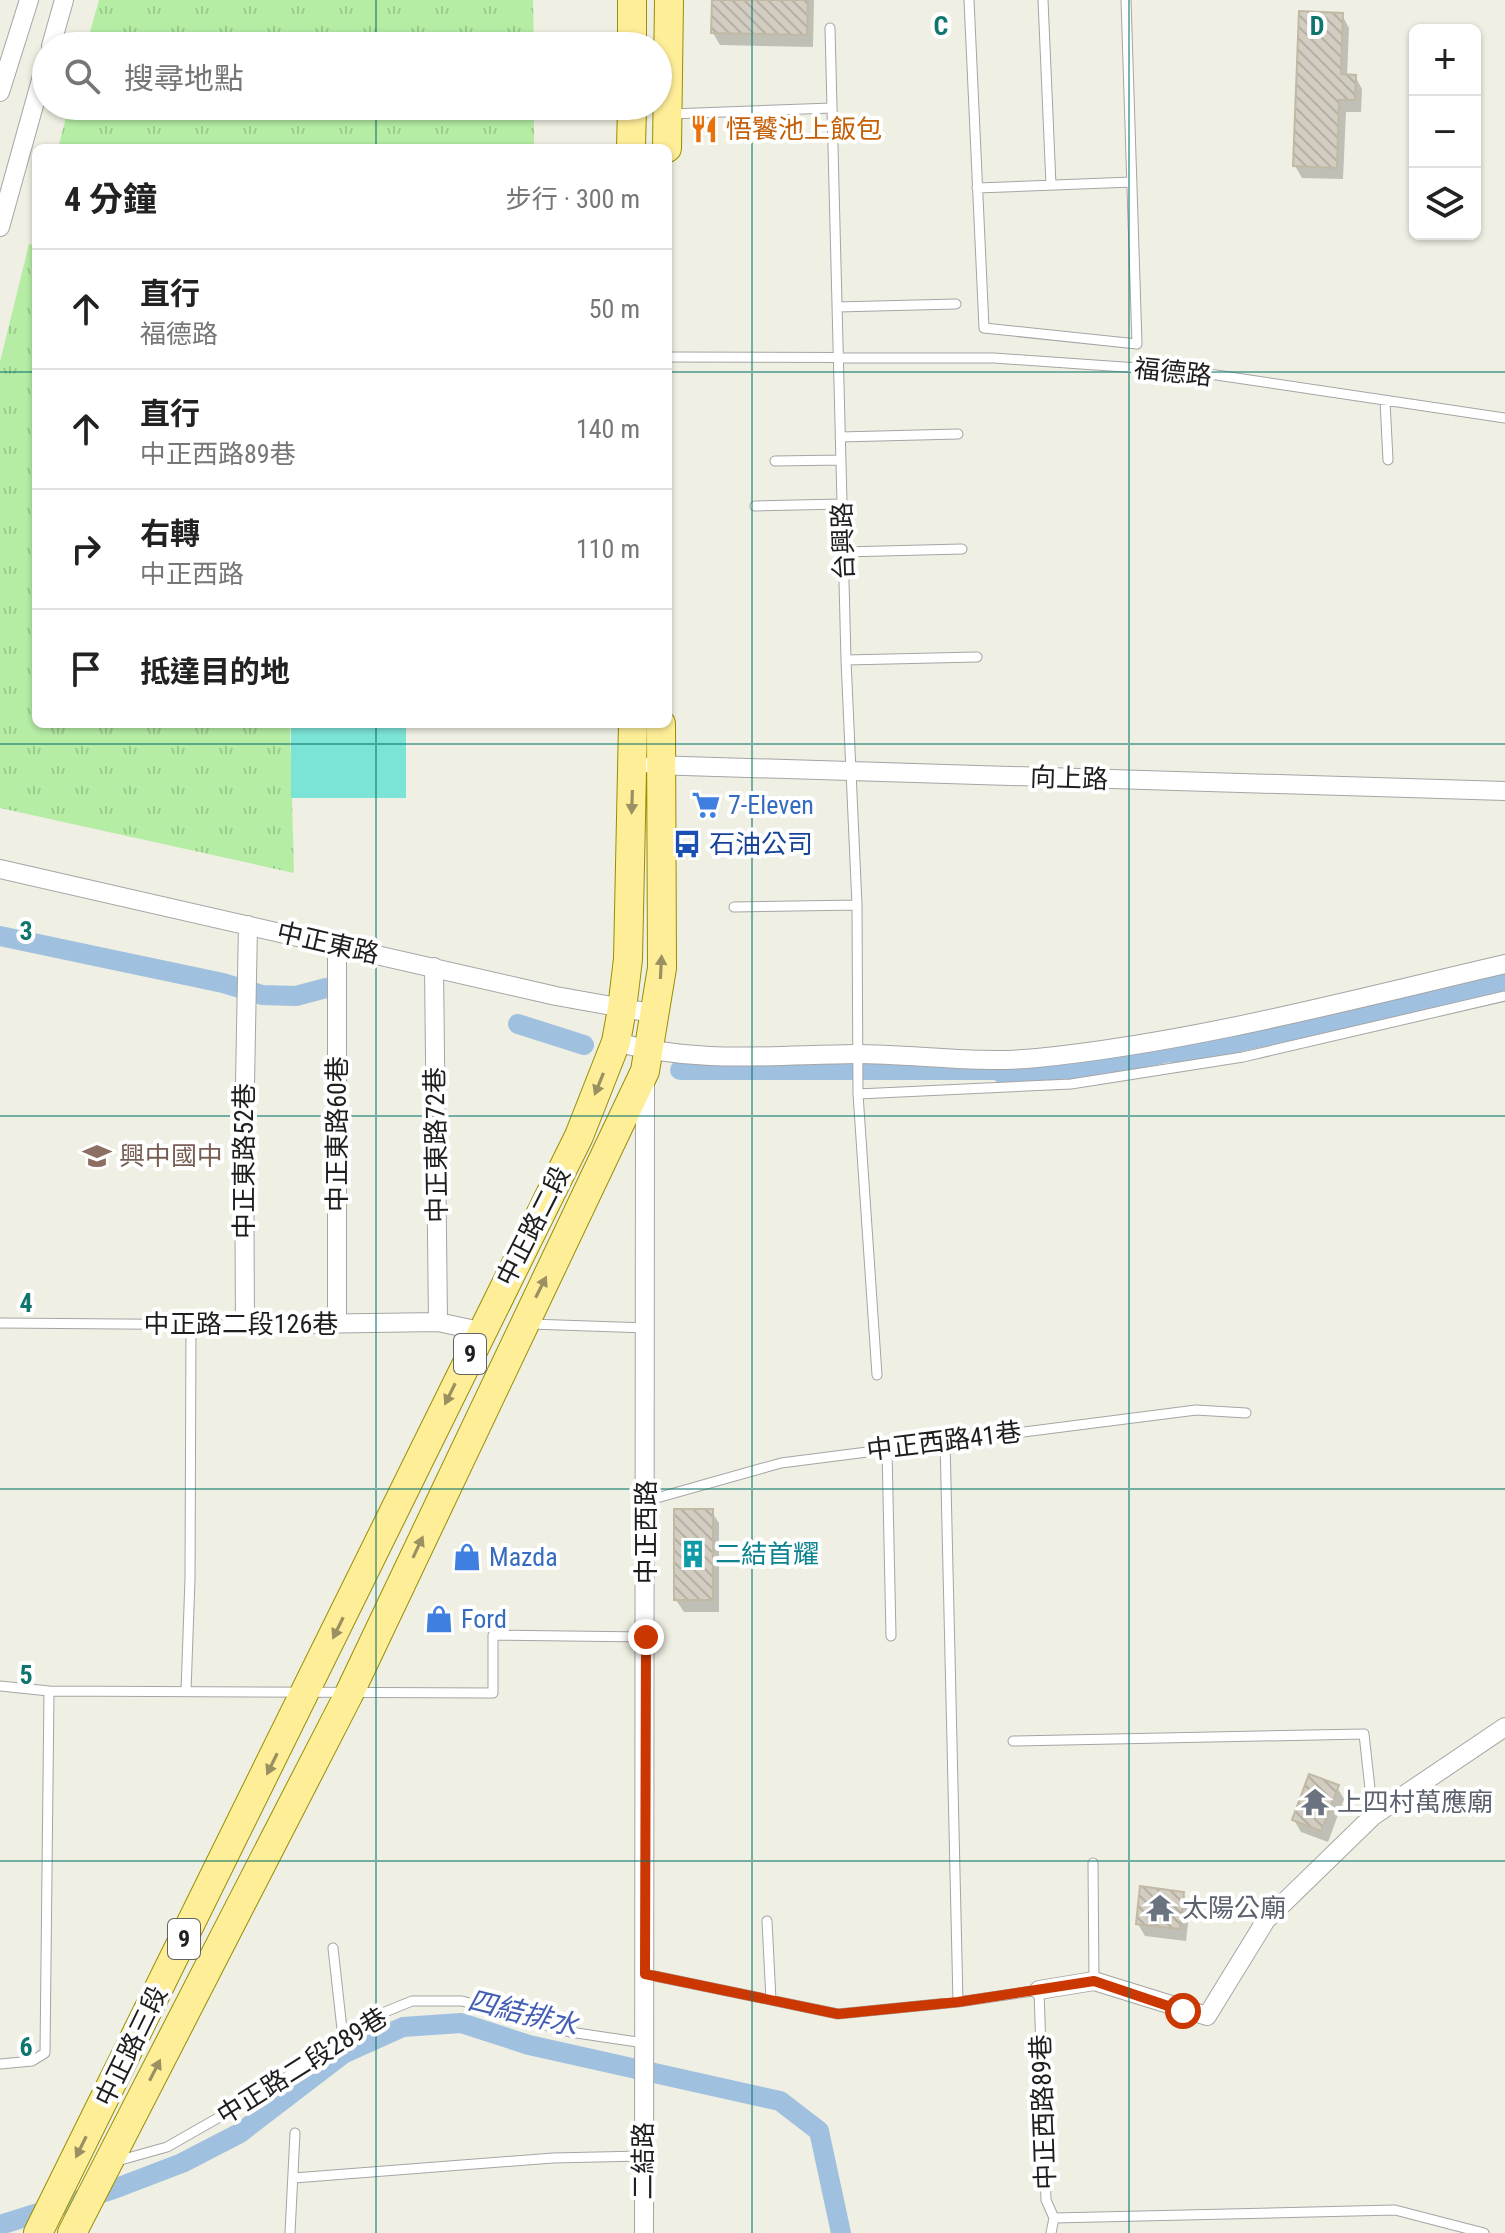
<!DOCTYPE html>
<html lang="zh-TW">
<meta charset="utf-8">
<style>
:root{--surface:#fff;--page:#f6f6f6;--text:#222;--muted:#767676;--line:#e0e0e0}
body{margin:0;font-family:"Roboto Condensed","Noto Sans TC",sans-serif;background:var(--page);color:var(--text)}
.controls{position:absolute;right:24px;top:24px;display:grid;overflow:hidden;border-radius:12px;box-shadow:0 2px 6px #0004}
.controls button{width:72px;height:72px;display:grid;place-items:center;padding:0;border:0;border-bottom:2px solid var(--line);background:var(--surface);color:var(--text);font:40px sans-serif}
.stop{position:absolute;width:24px;height:24px;margin:-18px;border:6px solid #cb3700;border-radius:50%;background:#fff}
.stop.end{background:#cb3700;border-color:#fff;box-shadow:0 2px 8px #0008}
.list{margin:0;padding:0;list-style:none}
h2{display:flex;justify-content:space-between;align-items:center;height:104px;margin:0;padding:0 32px;font-size:34px}
h2 small{font-size:26px;font-weight:400;color:var(--muted)}
.list li{display:grid;grid-template-columns:52px 1fr auto;gap:24px;align-items:center;box-sizing:border-box;height:120px;padding:0 32px;border-top:2px solid var(--line)}
.list b{display:block;font-size:30px;white-space:nowrap}
.list p{margin:0;font-size:26px;white-space:nowrap;color:var(--muted)}
.list em{font-size:26px;font-style:normal;color:var(--muted)}
.icon{flex:none;width:44px;height:44px;fill:none;stroke:currentColor;stroke-width:2;stroke-linecap:round;stroke-linejoin:round}
.map{position:relative;flex:none;width:1505px;height:2233px;overflow:hidden}
.search{position:absolute;background:var(--surface);box-shadow:0 2px 6px #0004;left:32px;top:32px;width:640px;height:88px;display:flex;align-items:center;gap:20px;box-sizing:border-box;padding:0 28px;border-radius:44px;color:var(--muted);font-size:30px}
.panel{position:absolute;background:var(--surface);box-shadow:0 2px 6px #0004;left:32px;top:144px;width:640px;height:584px;border-radius:12px}
.map>svg:first-child{display:block}
.grass{fill:url(#grass-tufts)}
.pitch{fill:#7ce3d7}
.shadow{fill:#0003}
.lines{fill:none;stroke-linecap:round;stroke-linejoin:round}
.stream{stroke:#a0c0e0;stroke-width:6}
.canal{stroke:#a0c0e0;stroke-width:20}
.building{fill:url(#building-back-hatch);stroke:#c2b9a4;stroke-width:2}
.service-casing{stroke:#a5a5a5;stroke-width:11}
.minor-casing{stroke:#a5a5a5;stroke-width:20}
.primary-casing{stroke:#978e00;stroke-width:30}
.service{stroke:#fff;stroke-width:9}
.minor{stroke:#fff;stroke-width:18}
.primary{stroke:#ffee98;stroke-width:28}
.oneway{fill:#9a9061}
.route{stroke:#cb3700;stroke-width:10}
.grid{fill:none;stroke:#0f766e;stroke-width:2;stroke-opacity:0.55}
.labels{text-anchor:middle;dominant-baseline:central;stroke-width:8;stroke-linejoin:round;paint-order:stroke}
.shield{fill:#fff;stroke:#626262;stroke-width:2}
.shield-label{font-size:24px;font-weight:bold;fill:#1e1e1e}
.food-label{font-size:26px;fill:#c56008;stroke:#fff;text-anchor:start}
.street-label{font-size:26px;fill:#1e1e1e;stroke:#fff}
.shop-label{font-size:26px;fill:#366cbe;stroke:#fff;text-anchor:start}
.transit-label{font-size:26px;fill:#164399;stroke:#fff;text-anchor:start}
.education-label{font-size:26px;fill:#785e54;stroke:#fff;text-anchor:start}
.culture-label{font-size:26px;fill:#0d838f;stroke:#fff;text-anchor:start}
.worship-label{font-size:26px;fill:#5b616d;stroke:#fff;text-anchor:start}
.water-label{font-size:28px;font-style:italic;fill:#445eb3;stroke:#fff}
.grid-label{font-size:26px;text-anchor:middle;font-weight:bold;fill:#0f766e;stroke:#fff;stroke-width:8;stroke-linejoin:round;paint-order:stroke}
</style>
<div class="map">
<svg width="1505" height="2233" viewBox="0 0 1505 2233">
<defs>
<pattern id="grass-tufts" width="24" height="20" patternUnits="userSpaceOnUse" patternTransform="scale(2)"><rect width="24" height="20" fill="#b5eda5"/><path d="M3 7l-1-3M5 7V3M7 7l1-3M15 17l-1-3M17 17v-4M19 17l1-3" fill="none" stroke="#9bcb8e"/></pattern>
<pattern id="building-back-hatch" width="6" height="6" patternUnits="userSpaceOnUse" patternTransform="scale(2)"><rect width="6" height="6" fill="#d2cdc0"/><path d="M-1 5l2 2M0 0l6 6M5-1l2 2" fill="none" stroke="#b4b0a5"/></pattern>
</defs>
<rect width="100%" height="100%" fill="#efefe3"/>
<!-- grass -->
<path class="grass" d="M99 0H533L534 46H86Z
M69 106H534V148H58Z
M29 244 36 245V724H290L294 873 0 808V362Z"/>
<!-- pitch -->
<path class="pitch" d="M291 724H406V798H291Z"/>
<!-- shadow -->
<path class="shadow" d="M714 0H814L813 47 720 45 713 33Z
M1342 15 1349 28 1347 76H1355L1362 89 1361 112H1346L1343 179 1302 178 1295 166Z
M711 1511 719 1523V1612H684L676 1600Z
M1337 1787 1344 1799 1328 1842 1301 1832 1294 1820Z
M1183 1894 1190 1906 1186 1941 1145 1936 1138 1924Z"/>
<g class="lines">
<!-- stream -->
<path class="stream" d="M1173 1064 1505 989
M868 1070V1076H994L1001 1081 1091 1077"/>
<!-- canal -->
<path class="canal" d="M0 936 223 983 262 995 296 996 326 988
M518 1024 584 1045
M680 1070H1032L1116 1064 1505 977
M0 2225 114 2189 182 2163 240 2133 343 2054 403 2027 461 2023 529 2045 780 2101 819 2131 841 2233"/>
</g>
<!-- building -->
<path class="building" d="M712 0H808L807 35 711 33Z
M1299 11 1343 13 1341 74 1356 75 1355 100H1339L1337 168 1293 166Z
M674 1509H713V1600H674Z
M1309 1774 1339 1785 1321 1831 1292 1820Z
M1140 1886 1184 1892 1180 1929 1136 1924Z"/>
<g class="lines">
<defs>
<path id="service" d="M969 0 984 328 1137 344 1126 0
M1043 0 1051 185
M830 28 846 660 857 905 858 1094
M671 114 832 108
M977 188 1132 182
M837 307 956 304
M668 357 994 358 1196 372 1505 418
M1385 401 1388 460
M840 437 958 434
M775 461 841 460
M755 506 842 504
M843 552 962 549
M846 660 977 657
M734 907 857 905
M0 1323 245 1325
M530 1324 647 1328
M877 1375 858 1094 1071 1084 1243 1057 1505 996
M945 1440 958 2002
M887 1449 891 1636
M646 1501 781 1463 1196 1410 1246 1413
M0 1686 49 1691 493 1693V1635L646 1637
M186 1691 190 1579 191 1325
M1013 1741 1364 1734 1373 1816
M1093 1863 1094 1981
M767 1921 771 2000
M333 1948 343 2038
M645 1974 838 2014 958 2002 1039 1990 1046 2200 1054 2218 1395 2210 1484 2233
M0 2064 32 2061 45 2053 49 1691
M117 2161 167 2147 274 2086 375 2016 412 2001H462L570 2032 644 2043
M294 2178 553 2158 642 2156
M290 2233 295 2133
M1051 2233 1054 2218"/>
<path id="minor" d="M51 46 64 0
M0 92 29 0
M0 227 46 62
M652 765 1505 791
M0 869 556 996 657 1014
M248 925 244 1136 245 1325 438 1322 480 1331
M337 945V1323
M434 967 438 1322
M616 1042C695 1064 774 1055 856 1054 915 1054 978 1064 1037 1058 1195 1042 1350 1000 1505 964
M1039 1990 1094 1981 1207 2016 1266 1920 1373 1816 1505 1727
M644 2233 645 1082"/>
<path id="primary" d="M632 46V0
M631 148 632 106
M667 148 669 0
M38 2233 579 1136 616 1042 622 1009 628 959 633 724
M72 2233 349 1694 645 1071 662 968 661 724"/>
</defs>
<!-- service casing -->
<use href="#service" class="service-casing"/>
<!-- minor casing -->
<use href="#minor" class="minor-casing"/>
<!-- primary casing -->
<use href="#primary" class="primary-casing"/>
<!-- service -->
<use href="#service" class="service"/>
<!-- minor -->
<use href="#minor" class="minor"/>
<!-- primary -->
<use href="#primary" class="primary"/>
</g>
<!-- one-way arrows -->
<defs><path id="oneway-solid" d="M-6-.8H1V-3.2L6.5 0L1 3.2V.8H-6Z" transform="scale(2)"/></defs>
<g class="oneway">
<use href="#oneway-solid" transform="translate(632 802) rotate(92)"/>
<use href="#oneway-solid" transform="translate(661 967) rotate(-87)"/>
<use href="#oneway-solid" transform="translate(599 1084) rotate(112)"/>
<use href="#oneway-solid" transform="translate(541 1287) rotate(-63)"/>
<use href="#oneway-solid" transform="translate(450 1394) rotate(116)"/>
<use href="#oneway-solid" transform="translate(418 1547) rotate(-65)"/>
<use href="#oneway-solid" transform="translate(338 1628) rotate(116)"/>
<use href="#oneway-solid" transform="translate(272 1764) rotate(116)"/>
<use href="#oneway-solid" transform="translate(155 2070) rotate(-63)"/>
<use href="#oneway-solid" transform="translate(81 2147) rotate(116)"/>
</g>
<g class="lines">
<!-- route -->
<path class="route" d="M646 1637 645 1974 838 2014 958 2002 1094 1981 1183 2011"/>
</g>
<!-- grid -->
<path class="grid" d="M376 0V46M752 0V2233M1129 0V2233M376 106V148M0 372H36M668 372H1505M376 724V2233M0 744H1505M0 1116H1505M0 1489H1505M0 1861H1505"/>
<!-- icons -->
<defs>
<symbol id="restaurant-bare" viewBox="-9 -9 18 18"><path d="M-5-6h1v4h1v-4h1v4h1v-4h1v5L-1.5 .5V6h-2V.5L-5-1ZM5-6V6H3V1.5H1.5Q1.5-4 5-6Z" fill="#e8710a" stroke="#fff" stroke-width="2.5" paint-order="stroke"/></symbol>
<symbol id="supermarket-bare" viewBox="-9 -9 18 18"><path d="M-6-5.5h2.5l.6 2H6L4.5 2H-2.5L-4.4-4H-6ZM-1.5 3.2a1.3 1.3 0 1 0 .1 0ZM3 3.2a1.3 1.3 0 1 0 .1 0Z" fill="#3f7fe0" stroke="#fff" stroke-width="2.5" paint-order="stroke"/></symbol>
<symbol id="bus-bare" viewBox="-9 -9 18 18"><path d="M-5-6H5V4H4V6H2V4H-2V6H-4V4H-5ZM-3.5-4V0h7V-4ZM-3.5 1.2v1.5H-2V1.2ZM2 1.2v1.5H3.5V1.2Z" fill="#1a4fb4" stroke="#fff" stroke-width="2.5" paint-order="stroke"/></symbol>
<symbol id="school-bare" viewBox="-9 -9 18 18"><path d="M0-5L7-2L0 1L-7-2ZM-4 1L0 2.5L4 1V4Q0 6-4 4Z" fill="#8d6e63" stroke="#fff" stroke-width="2.5" paint-order="stroke"/></symbol>
<symbol id="building-bare" viewBox="-9 -9 18 18"><path d="M-4-6H4V6H1V3H-1V6H-4ZM-2.5-4.3h1.7v1.8h-1.7ZM.8-4.3h1.7v1.8H.8ZM-2.5-1h1.7V.8h-1.7ZM.8-1h1.7V.8H.8Z" fill="#0f9aa8" stroke="#fff" stroke-width="2.5" paint-order="stroke"/></symbol>
<symbol id="shop-bare" viewBox="-9 -9 18 18"><path d="M-5-2.5h2.3a2.7 3.5 0 0 1 5.4 0H5L5.5 6h-11ZM-1.5-2.5h3a1.5 2.3 0 0 0-3 0Z" fill="#3f7fe0" stroke="#fff" stroke-width="2.5" paint-order="stroke"/></symbol>
<symbol id="temple-bare" viewBox="-9 -9 18 18"><path d="M0-6L5-2H3V0L6.5 2.5H4V6H1.5V3h-3V6H-4V2.5H-6.5L-3 0V-2H-5Z" fill="#6b7280" stroke="#fff" stroke-width="2.5" paint-order="stroke"/></symbol>
</defs>
<g fill-rule="evenodd">
<use href="#restaurant-bare" x="684" y="109" width="40" height="40"/>
<use href="#supermarket-bare" x="686" y="785" width="40" height="40"/>
<use href="#bus-bare" x="667" y="824" width="40" height="40"/>
<use href="#school-bare" x="77" y="1136" width="40" height="40"/>
<use href="#building-bare" x="673" y="1534" width="40" height="40"/>
<use href="#shop-bare" x="447" y="1537" width="40" height="40"/>
<use href="#shop-bare" x="419" y="1599" width="40" height="40"/>
<use href="#temple-bare" x="1295" y="1782" width="40" height="40"/>
<use href="#temple-bare" x="1140" y="1888" width="40" height="40"/>
</g>
<g class="labels">
<!-- shield labels -->
<g class="shield">
<rect x="454" y="1334" width="32" height="40" rx="6"/>
<rect x="168" y="1919" width="32" height="40" rx="6"/>
</g>
<g class="shield-label">
<text x="470" y="1354">9</text>
<text x="184" y="1939">9</text>
</g>
<!-- food labels -->
<g class="food-label">
<text x="726" y="129">悟饕池上飯包</text>
</g>
<!-- street labels -->
<g class="street-label">
<text transform="translate(1173 372) rotate(6)">福德路</text>
<text transform="translate(843 541) rotate(-92)">台興路</text>
<text transform="translate(1069 778) rotate(2)">向上路</text>
<text transform="translate(328 943) rotate(13)">中正東路</text>
<text transform="translate(337 1134) rotate(-90)">中正東路60巷</text>
<text transform="translate(436 1145) rotate(-91)">中正東路72巷</text>
<text transform="translate(244 1161) rotate(-90)">中正東路52巷</text>
<text transform="translate(533 1226) rotate(-63)">中正路二段</text>
<text x="241" y="1324">中正路二段126巷</text>
<text transform="translate(944 1441) rotate(-7)">中正西路41巷</text>
<text transform="translate(646 1532) rotate(-90)">中正西路</text>
<text transform="translate(131 2046) rotate(-64)">中正路三段</text>
<text transform="translate(302 2066) rotate(-32)">中正路二段289巷</text>
<text transform="translate(1043 2112) rotate(-92)">中正西路89巷</text>
<text transform="translate(643 2161) rotate(-90)">二結路</text>
</g>
<!-- shop labels -->
<g class="shop-label">
<text x="728" y="805">7-Eleven</text>
<text x="489" y="1557">Mazda</text>
<text x="461" y="1619">Ford</text>
</g>
<!-- transit labels -->
<g class="transit-label">
<text x="709" y="844">石油公司</text>
</g>
<!-- education labels -->
<g class="education-label">
<text x="119" y="1156">興中國中</text>
</g>
<!-- culture labels -->
<g class="culture-label">
<text x="715" y="1554">二結首耀</text>
</g>
<!-- worship labels -->
<g class="worship-label">
<text x="1337" y="1802">上四村萬應廟</text>
<text x="1182" y="1908">太陽公廟</text>
</g>
<!-- water labels -->
<g class="water-label">
<text transform="translate(523 2013) rotate(14)">四結排水</text>
</g>
</g>
<g class="grid-label">
<text x="941" y="35">C</text>
<text x="1317" y="35">D</text>
<text x="26" y="940">3</text>
<text x="26" y="1312">4</text>
<text x="26" y="1684">5</text>
<text x="26" y="2056">6</text>
</g>
</svg>
<div class="controls">
<button>+</button>
<button>−</button>
<button><svg class="icon" aria-label="layers" viewBox="0 0 24 24"><path d="M12 4l9 5-9 5-9-5zM3 14l9 5 9-5"/></svg></button>
</div>
<div class="stop" style="left:1183px;top:2011px"></div>
<div class="stop end" style="left:646px;top:1637px"></div>
<div class="search"><svg class="icon" aria-label="search" viewBox="0 0 24 24"><circle cx="10" cy="10" r="6"/><path d="M15 15l6 6"/></svg>搜尋地點</div>
<section class="panel">
<h2>4 分鐘<small>步行 · 300 m</small></h2>
<ul class="list">
<li><svg class="icon" aria-label="ahead" viewBox="0 0 24 24"><path d="M12 20V5M6 11l6-6 6 6"/></svg><div><b>直行</b><p>福德路</p></div><em>50 m</em></li>
<li><svg class="icon" aria-label="ahead" viewBox="0 0 24 24"><path d="M12 20V5M6 11l6-6 6 6"/></svg><div><b>直行</b><p>中正西路89巷</p></div><em>140 m</em></li>
<li><svg class="icon" aria-label="right" viewBox="0 0 24 24"><path d="M7 20v-9h11M14 6l5 5-5 5"/></svg><div><b>右轉</b><p>中正西路</p></div><em>110 m</em></li>
<li><svg class="icon" aria-label="arrive" viewBox="0 0 24 24"><path d="M6 21V4h12l-3 4 3 4H6"/></svg><div><b>抵達目的地</b></div></li>
</ul>
</section>
</div>
